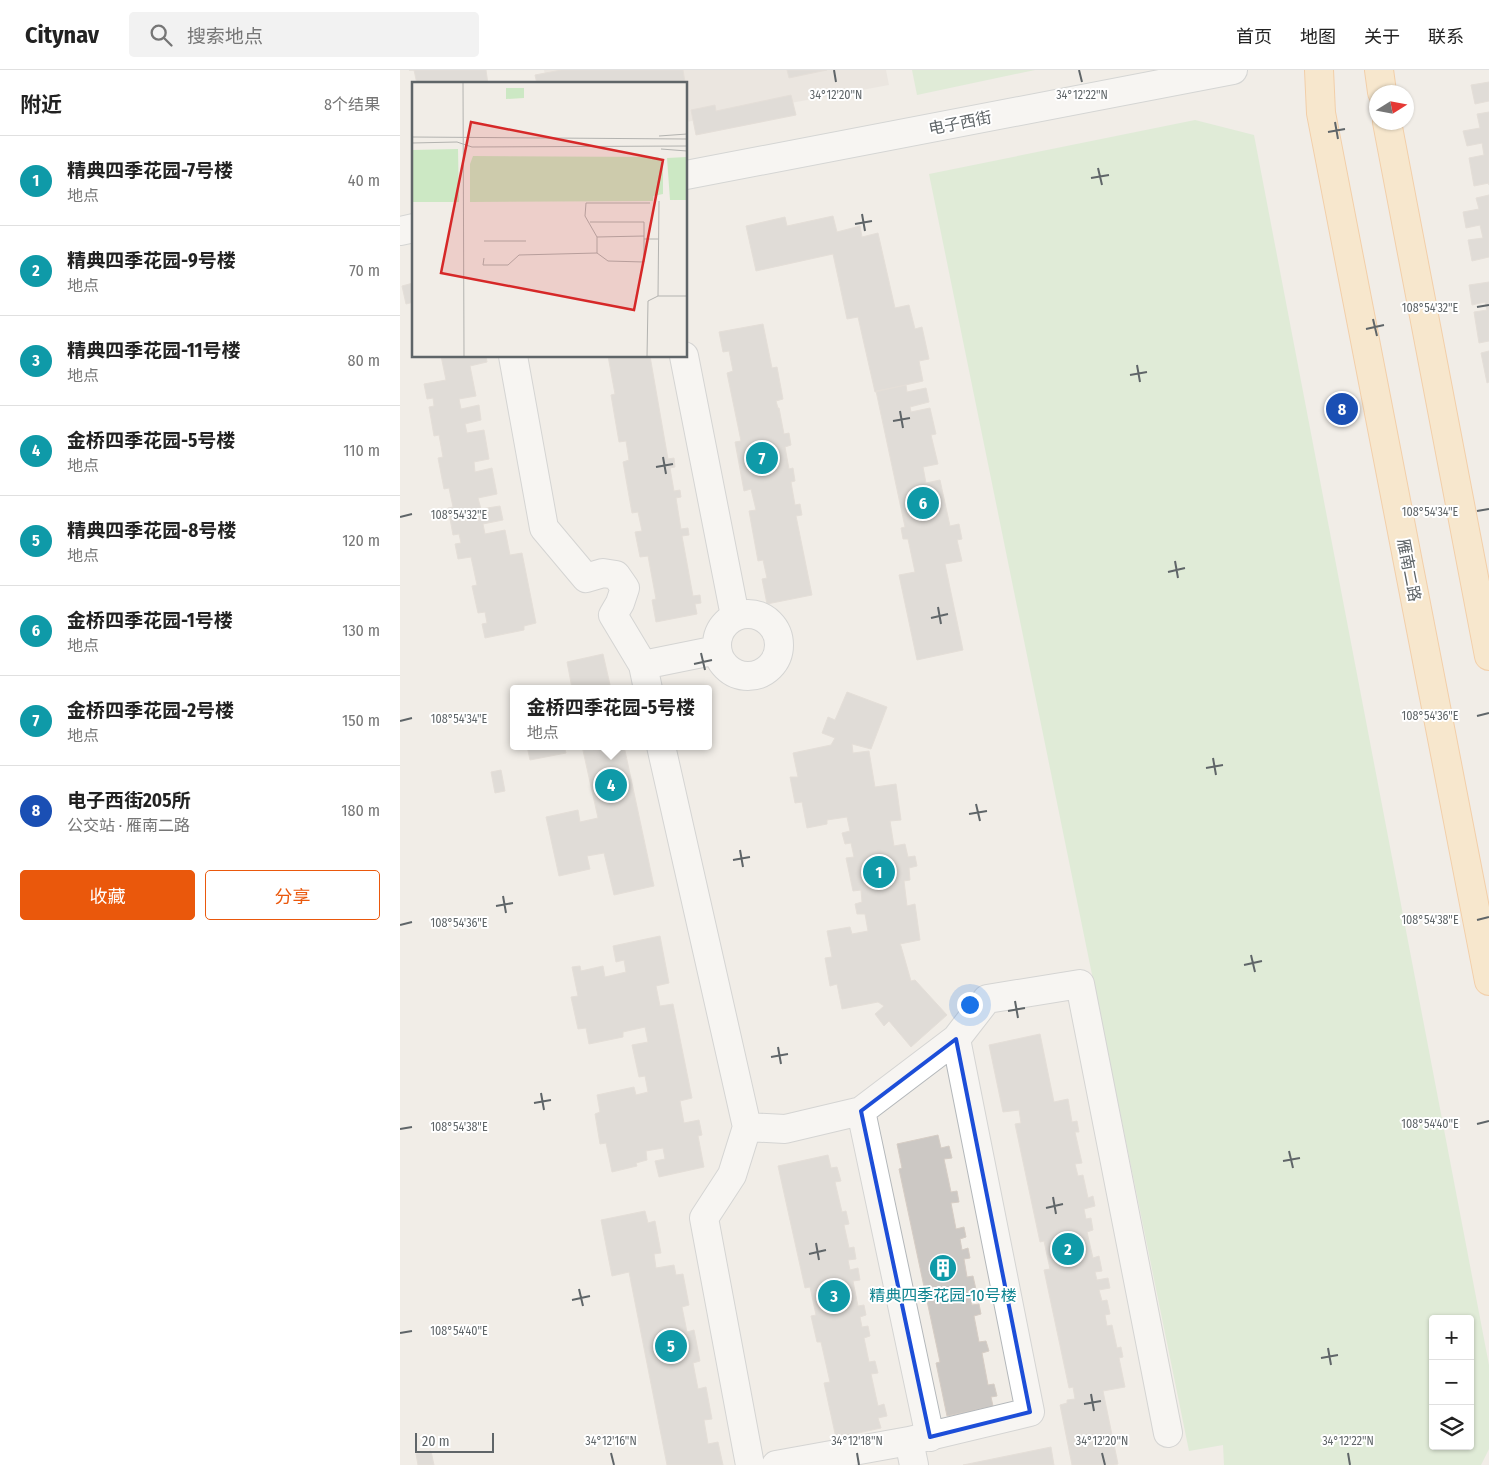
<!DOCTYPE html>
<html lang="zh">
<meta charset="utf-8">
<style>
:root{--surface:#fff;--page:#f2f2f2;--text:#222;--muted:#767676;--line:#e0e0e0;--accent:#ea580c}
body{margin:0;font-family:"Fira Sans Condensed","Noto Sans SC",sans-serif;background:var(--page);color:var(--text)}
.controls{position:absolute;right:15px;bottom:15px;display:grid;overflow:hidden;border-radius:5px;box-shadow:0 1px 4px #0004}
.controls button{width:45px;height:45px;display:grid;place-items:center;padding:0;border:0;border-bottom:1px solid var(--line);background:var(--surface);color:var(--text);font:25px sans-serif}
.compass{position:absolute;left:969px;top:15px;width:45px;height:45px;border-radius:50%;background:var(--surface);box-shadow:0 1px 4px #0004;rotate:79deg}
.scale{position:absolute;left:15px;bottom:12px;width:79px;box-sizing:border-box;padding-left:5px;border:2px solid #5f6568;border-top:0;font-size:14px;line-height:18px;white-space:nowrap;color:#5f6568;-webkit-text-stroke:4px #fff;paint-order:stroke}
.you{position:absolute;left:569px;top:934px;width:18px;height:18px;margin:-12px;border:4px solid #fff;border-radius:50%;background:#1a73e8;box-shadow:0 0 0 8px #1a73e833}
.badge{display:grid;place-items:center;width:32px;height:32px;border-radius:50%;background:var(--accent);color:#fff;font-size:16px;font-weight:700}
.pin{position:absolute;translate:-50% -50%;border:2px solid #fff;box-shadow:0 1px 5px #0006}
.popup{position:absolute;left:110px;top:615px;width:202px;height:65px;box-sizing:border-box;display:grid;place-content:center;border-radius:5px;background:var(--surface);filter:drop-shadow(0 1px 4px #0005);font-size:16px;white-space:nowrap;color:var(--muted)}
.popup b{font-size:19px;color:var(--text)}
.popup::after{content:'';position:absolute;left:50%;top:100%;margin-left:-10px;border:10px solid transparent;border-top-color:var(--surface)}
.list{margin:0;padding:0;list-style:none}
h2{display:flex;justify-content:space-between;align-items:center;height:65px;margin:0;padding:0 20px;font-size:21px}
h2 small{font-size:16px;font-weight:400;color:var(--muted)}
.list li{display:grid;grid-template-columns:32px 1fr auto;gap:15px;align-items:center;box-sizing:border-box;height:90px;padding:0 20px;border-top:1px solid var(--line)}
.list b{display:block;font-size:19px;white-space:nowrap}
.list p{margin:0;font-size:16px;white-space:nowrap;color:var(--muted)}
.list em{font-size:16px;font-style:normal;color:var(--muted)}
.actions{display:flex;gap:10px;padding:15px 20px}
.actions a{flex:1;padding:11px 0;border:1px solid var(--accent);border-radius:5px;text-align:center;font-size:18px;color:var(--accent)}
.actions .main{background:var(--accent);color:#fff}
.icon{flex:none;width:28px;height:28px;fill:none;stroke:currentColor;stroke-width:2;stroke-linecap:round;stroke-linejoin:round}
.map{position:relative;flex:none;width:1089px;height:1395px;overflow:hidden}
header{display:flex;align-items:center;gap:30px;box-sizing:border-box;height:70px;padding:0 25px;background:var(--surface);border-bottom:1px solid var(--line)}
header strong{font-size:24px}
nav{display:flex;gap:28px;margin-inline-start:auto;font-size:18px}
.search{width:350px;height:45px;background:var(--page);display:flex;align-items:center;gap:12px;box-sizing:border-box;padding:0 18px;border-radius:5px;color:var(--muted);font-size:19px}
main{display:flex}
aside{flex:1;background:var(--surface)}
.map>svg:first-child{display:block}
.education{fill:#e4ded8}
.green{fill:#cce8c4;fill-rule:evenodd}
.building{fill:#ccc8c4;stroke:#d6cdc5}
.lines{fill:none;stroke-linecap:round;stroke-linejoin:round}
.street-casing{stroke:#b3b7ba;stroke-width:30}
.secondary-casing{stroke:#b3b9bc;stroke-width:30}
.primary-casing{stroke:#f4aa5d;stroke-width:30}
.street{stroke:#fff;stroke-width:28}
.secondary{stroke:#fff;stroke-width:28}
.primary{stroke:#ffe1ae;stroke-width:28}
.marked{fill:none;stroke:#1d4ed8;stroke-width:4;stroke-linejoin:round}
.ticks{fill:none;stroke:#5f6568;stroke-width:2}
.labels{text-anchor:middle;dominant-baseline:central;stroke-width:4;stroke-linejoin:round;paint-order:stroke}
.street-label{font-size:16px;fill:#5f6568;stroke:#fff}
.culture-label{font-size:16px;fill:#0d838f;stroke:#fff}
.inset-road{fill:none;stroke:#b3b3b0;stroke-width:1}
.view{fill:#d62828;fill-opacity:0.15;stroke:#d62828;stroke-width:2.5}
.inset-edge{fill:none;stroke:#5f6568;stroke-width:2.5}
.ticks-label{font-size:12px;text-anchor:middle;fill:#5f6568;stroke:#fff;stroke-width:4;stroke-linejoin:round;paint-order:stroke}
</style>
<header>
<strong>Citynav</strong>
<div class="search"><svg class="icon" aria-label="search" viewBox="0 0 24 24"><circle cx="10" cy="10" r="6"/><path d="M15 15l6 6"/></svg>搜索地点</div>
<nav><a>首页</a><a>地图</a><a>关于</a><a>联系</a></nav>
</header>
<main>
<aside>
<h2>附近<small>8个结果</small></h2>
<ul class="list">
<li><span class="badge" style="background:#0f9aa8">1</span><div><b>精典四季花园-7号楼</b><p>地点</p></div><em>40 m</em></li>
<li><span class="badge" style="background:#0f9aa8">2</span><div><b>精典四季花园-9号楼</b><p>地点</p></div><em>70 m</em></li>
<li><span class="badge" style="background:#0f9aa8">3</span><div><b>精典四季花园-11号楼</b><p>地点</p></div><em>80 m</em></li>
<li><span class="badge" style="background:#0f9aa8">4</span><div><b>金桥四季花园-5号楼</b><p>地点</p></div><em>110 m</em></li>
<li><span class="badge" style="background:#0f9aa8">5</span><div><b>精典四季花园-8号楼</b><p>地点</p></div><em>120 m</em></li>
<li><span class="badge" style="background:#0f9aa8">6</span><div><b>金桥四季花园-1号楼</b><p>地点</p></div><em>130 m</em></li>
<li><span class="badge" style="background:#0f9aa8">7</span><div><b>金桥四季花园-2号楼</b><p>地点</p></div><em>150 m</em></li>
<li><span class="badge" style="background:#1a4fb4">8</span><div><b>电子西街205所</b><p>公交站 · 雁南二路</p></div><em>180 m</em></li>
</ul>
<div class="actions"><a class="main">收藏</a><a>分享</a></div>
</aside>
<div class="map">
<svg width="1089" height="1395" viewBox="0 0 1089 1395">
<rect width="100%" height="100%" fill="#f1ede7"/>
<!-- education -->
<path class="education" d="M144 0H486L489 15 286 52V14H147Z"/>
<!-- green -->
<path class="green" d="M512 0H635L517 25Z
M795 50 854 65 1089 1295V1379L1081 1395H824L823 1375 789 1381 529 104ZM1033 1249H1070V1376H1033Z"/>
<!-- building -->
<path class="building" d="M9 0H86L88 14H34L33 12 17 14 14 0Z
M161 0H283L285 12 277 14H137L135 5Z
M387 0H427L389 8Z
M1089 12V31L1075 34 1071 15Z
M391 25 396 45 296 65 291 40 315 35 316 41Z
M1089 42V115V113L1074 116 1069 88 1084 85 1082 73 1067 76 1063 61 1080 58 1077 44Z
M1089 125V187L1072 191 1068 170 1083 168 1080 155 1066 158 1063 142 1079 139 1076 128Z
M433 146 437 162 460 156 462 167 478 163 495 238 509 235 515 259 522 257 529 289 519 291 523 311 475 322 458 247 447 249 433 184 356 201 346 156 385 147 387 156Z
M1089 212V271L1079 273 1074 242 1087 240 1085 232 1072 235 1069 215Z
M13 213 14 232 6 234 2 216Z
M363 254 372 298 377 297 383 329 376 331 378 338H379L384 364 389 363 391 375 385 377 389 399 393 398 395 411 391 412 395 435 400 434 402 445 396 446 412 525 367 534 362 509 367 508 363 490 358 491 349 441 356 440 351 419 344 421 335 372 341 371 327 303 333 301 329 281 323 282 319 262Z
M1089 281V312L1087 313 1081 283Z
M41 286H86L87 292 70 296 76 326 59 329 61 339 79 335 81 350 65 354 67 363 84 360 89 389 74 392 75 402 92 398 97 424 78 428 81 439 100 436 103 450 83 454 85 464 105 460 110 485 122 483 136 553 124 556V560L85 568 82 554 87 553 85 542 78 543 72 516 77 515 71 487 58 489 55 474 61 473 59 464 53 465 48 438 53 437 49 418 44 419 38 388 43 387 39 365 34 366 29 337 34 336 33 328 27 329 24 314 46 310Z
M208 286H250L268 389 274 388 275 397 270 398 274 421 280 420 281 427 276 428 281 459 288 458 289 465 282 466 293 526 300 525 301 533 295 534 297 544 256 552 252 530 256 529 248 486 240 487 235 462 242 461 238 442 232 443 223 392 229 390 226 371 219 372 211 325 215 324Z
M506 315 507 322 526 318 529 332 510 337 511 342 530 338 536 364 531 365 538 394 523 397 526 413 540 410 550 456 559 454 562 469 557 470 562 491 545 494 563 580 517 590 499 505 515 502 508 469H503L501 458 505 457 476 321Z
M203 584 211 619H170L172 618 167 592Z
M447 622 487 637 471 679 452 674 453 683 469 681 475 717 496 714 501 750 490 751 494 776 505 774 508 787 515 786 517 796 509 798 510 810 504 811 507 836 515 834 520 870 500 874 501 876 511 911 515 910 547 945 511 977 489 951 484 956 475 944 484 936 478 932 442 939 437 914 430 916 425 888 432 887 427 861 450 857 452 864 468 861 465 844H457L455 834 462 832 461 820 453 821 446 788 454 787 451 773 445 774 442 763 450 761 447 747 427 750V754L407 758 402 732 395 733 390 707H398L393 683 431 675 435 668 422 663 428 647 435 650Z
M127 676H164L166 683 130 690Z
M182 676H224L254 816 214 825 204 783 187 786 190 799 159 806 146 747 178 740 180 752 198 748Z
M101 700 105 721 95 723 91 702Z
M260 866 269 913 256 916 260 936 273 934 292 1028 280 1031 284 1053 299 1050 302 1065 298 1066 304 1097 259 1107 255 1091 265 1089 263 1078 246 1081 247 1090 236 1093 237 1096 212 1102 206 1073 200 1074 195 1044 200 1042 197 1025 234 1017 236 1025 248 1022 245 1006 239 1007 232 975 248 972 245 957 223 962V967L189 974 186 958 178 959 171 927 178 926 172 897 180 896 181 901 203 896 205 907 226 902 224 890 216 892 213 876Z
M640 964 654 1032 668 1029 672 1052 677 1051 679 1062H675L682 1093 675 1094 678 1106 683 1105 688 1128 693 1126 695 1136 684 1139 686 1149 691 1148 693 1160 687 1162 693 1188 699 1186 702 1201 695 1202 697 1210 708 1208 710 1218 699 1220 702 1231 707 1230 710 1244 705 1245 707 1256 712 1255 717 1278 721 1277 723 1287 719 1288 725 1317 703 1321 718 1394 714 1395H672L660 1335 667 1333V1330L675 1329 673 1317 669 1318 644 1200 650 1199 644 1171 640 1172 615 1054 621 1053 619 1040 603 1042 589 975Z
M538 1065 541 1078 549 1076 552 1088 544 1089 551 1122 557 1121 559 1132 551 1133 556 1159 564 1157 566 1167 560 1169 562 1180 568 1178 570 1188 564 1189 567 1207 573 1206 577 1224 570 1225 572 1235 579 1234 581 1244 574 1246 579 1272 586 1271 589 1281 582 1283 588 1315 594 1314 597 1326 591 1327 593 1336 547 1346 536 1293 540 1292 499 1099 502 1098 497 1074Z
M428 1085 431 1098 437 1097 441 1111 435 1112 442 1142 446 1141 449 1154 444 1155 449 1178 454 1177 456 1189 448 1190 450 1200 458 1198 460 1210 453 1211 458 1236 464 1235 466 1245 460 1247 462 1257 468 1256 470 1266 464 1268 469 1292 475 1291 478 1303 471 1304 478 1336 484 1334 487 1346 478 1348 481 1358 436 1368 424 1313 430 1312 421 1272H417L411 1246 416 1245 410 1217 405 1218 378 1096Z
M245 1141 248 1153 255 1151 261 1183 254 1184 256 1198 274 1195 276 1205 283 1204 289 1235 282 1237 287 1262 294 1260 300 1291 293 1293 298 1319 306 1317 312 1349 304 1350 308 1374 318 1372 323 1395H267L229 1202 212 1206 201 1150Z
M651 1377 654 1395H563Z
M31 1381 34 1395H18L16 1384Z"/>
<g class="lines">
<defs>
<path id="street" d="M113 286 144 458 186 508 203 503 216 505 225 518 220 533 213 545 243 595 248 619
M284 286 335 546
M317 575a31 31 0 1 1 62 0a31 31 0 1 1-62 0Z
M243 595 317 580
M261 676 347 1057
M461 1041 530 1367
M509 1371 630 1342 556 969
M350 1395 304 1148 332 1105 347 1057 385 1059 461 1041 556 969 587 929 680 914 768 1363
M376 1395 509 1371 514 1395"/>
<path id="secondary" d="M286 105 833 0
M0 161 14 158"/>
<path id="primary" d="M919 0 921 43 1089 911
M979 0 982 22
M987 52 1089 586"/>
</defs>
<!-- street casing -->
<use href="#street" class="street-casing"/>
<!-- secondary casing -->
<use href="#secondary" class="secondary-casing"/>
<!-- primary casing -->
<use href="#primary" class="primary-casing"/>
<!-- street -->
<use href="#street" class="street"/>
<!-- secondary -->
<use href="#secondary" class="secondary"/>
<!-- primary -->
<use href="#primary" class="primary"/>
</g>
<!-- marked area -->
<path d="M0 0H1089V1395H0ZM556 969 630 1342 530 1367 461 1041Z" fill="#f1ede7" fill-opacity=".55" fill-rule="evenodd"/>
<path class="marked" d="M556 969 630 1342 530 1367 461 1041Z"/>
<!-- ticks -->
<path class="ticks" d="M434 0 436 12M679 0 682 12M935 52 938 69M928 62 945 59M698 98 702 115M691 108 709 105M462 144 465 161M455 154 472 151M1077 237 1089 235M973 249 977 266M966 259 984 255M737 295 740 312M730 305 747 302M500 341 503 358M493 351 510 348M263 387 266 404M256 397 273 394M1077 441 1089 439M0 447 12 444M775 491 778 508M768 502 785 498M538 537 541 554M531 548 548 544M301 583 305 600M294 594 312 590M1077 646 1089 643M0 651 12 648M813 688 816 705M806 698 823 695M576 734 580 751M569 744 587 741M340 780 343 797M333 790 350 787M103 826 106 843M96 836 113 833M1077 850 1089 847M0 855 12 852M851 885 855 902M844 895 862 891M615 931 618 948M608 941 625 938M378 977 381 994M371 987 388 984M141 1023 144 1040M134 1033 151 1030M1077 1054 1089 1051M0 1059 12 1057M889 1081 893 1098M883 1091 900 1088M653 1127 656 1144M646 1138 663 1134M416 1173 419 1190M409 1184 426 1180M179 1219 183 1236M172 1230 190 1226M0 1263 12 1261M928 1278 931 1295M921 1288 938 1285M691 1324 694 1341M684 1334 701 1331M211 1383 214 1395M457 1383 459 1395M702 1383 705 1395M948 1383 950 1395"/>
<!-- icons -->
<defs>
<symbol id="building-disc" viewBox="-11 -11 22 22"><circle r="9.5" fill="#0f9aa8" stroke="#fff"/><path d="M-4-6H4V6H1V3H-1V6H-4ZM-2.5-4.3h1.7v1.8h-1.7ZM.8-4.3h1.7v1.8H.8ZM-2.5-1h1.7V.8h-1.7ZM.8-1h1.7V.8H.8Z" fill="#fff"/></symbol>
</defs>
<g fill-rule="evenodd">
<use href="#building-disc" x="527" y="1182" width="32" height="32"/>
</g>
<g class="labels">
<!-- street labels -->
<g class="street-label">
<text transform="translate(560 53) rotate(-11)">电子西街</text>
<text transform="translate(1009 500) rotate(79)">雁南二路</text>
</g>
<!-- culture labels -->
<g class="culture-label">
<text x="543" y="1225">精典四季花园-10号楼</text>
</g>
</g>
<!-- overview -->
<g transform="translate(12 12)">
<rect width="275" height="275" fill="#f1ede7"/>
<path d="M94 6H112V16L94 17ZM46 67 47 120H0V68ZM61 74 246 75 251 79V112L241 114V119L58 120V82ZM275 75V118H258L255 76Z" fill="#cce8c4"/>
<path class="inset-road" d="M51 0 52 275M247 54 275 52M0 55 275 57M0 61 45 60 60 65 275 64M249 67 275 69M238 121H174L173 134 185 155V171L196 179 232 180V157H246M178 140H232V157M185 155 232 154M72 159H114M72 176 71 183H96L107 173 185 171M246 214 247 119M235 275 236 219 246 214H275"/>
<path class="view" d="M59 40 251 78 222 228 29 191Z"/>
<rect width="275" height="275" class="inset-edge"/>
</g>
<g class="ticks-label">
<text x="436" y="29">34°12'20"N</text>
<text x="682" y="29">34°12'22"N</text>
<text x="1030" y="242">108°54'32"E</text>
<text x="1030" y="446">108°54'34"E</text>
<text x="59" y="449">108°54'32"E</text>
<text x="1030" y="650">108°54'36"E</text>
<text x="59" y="653">108°54'34"E</text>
<text x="1030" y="854">108°54'38"E</text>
<text x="59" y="857">108°54'36"E</text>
<text x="1030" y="1058">108°54'40"E</text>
<text x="59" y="1061">108°54'38"E</text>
<text x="59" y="1265">108°54'40"E</text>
<text x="211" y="1375">34°12'16"N</text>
<text x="457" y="1375">34°12'18"N</text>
<text x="702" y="1375">34°12'20"N</text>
<text x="948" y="1375">34°12'22"N</text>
</g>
</svg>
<div class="controls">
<button>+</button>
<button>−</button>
<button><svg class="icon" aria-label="layers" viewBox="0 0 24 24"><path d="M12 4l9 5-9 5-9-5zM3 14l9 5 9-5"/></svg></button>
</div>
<svg class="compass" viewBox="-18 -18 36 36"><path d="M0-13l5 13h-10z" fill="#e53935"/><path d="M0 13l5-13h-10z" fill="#767676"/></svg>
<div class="scale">20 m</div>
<div class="you"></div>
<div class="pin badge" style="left:479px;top:802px;background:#0f9aa8">1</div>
<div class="pin badge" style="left:668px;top:1179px;background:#0f9aa8">2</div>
<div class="pin badge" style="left:434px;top:1226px;background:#0f9aa8">3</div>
<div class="pin badge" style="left:211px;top:715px;background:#0f9aa8">4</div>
<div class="popup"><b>金桥四季花园-5号楼</b>地点</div>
<div class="pin badge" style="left:271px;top:1276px;background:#0f9aa8">5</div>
<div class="pin badge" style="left:523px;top:433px;background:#0f9aa8">6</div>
<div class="pin badge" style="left:362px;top:388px;background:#0f9aa8">7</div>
<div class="pin badge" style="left:942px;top:339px;background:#1a4fb4">8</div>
</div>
</main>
